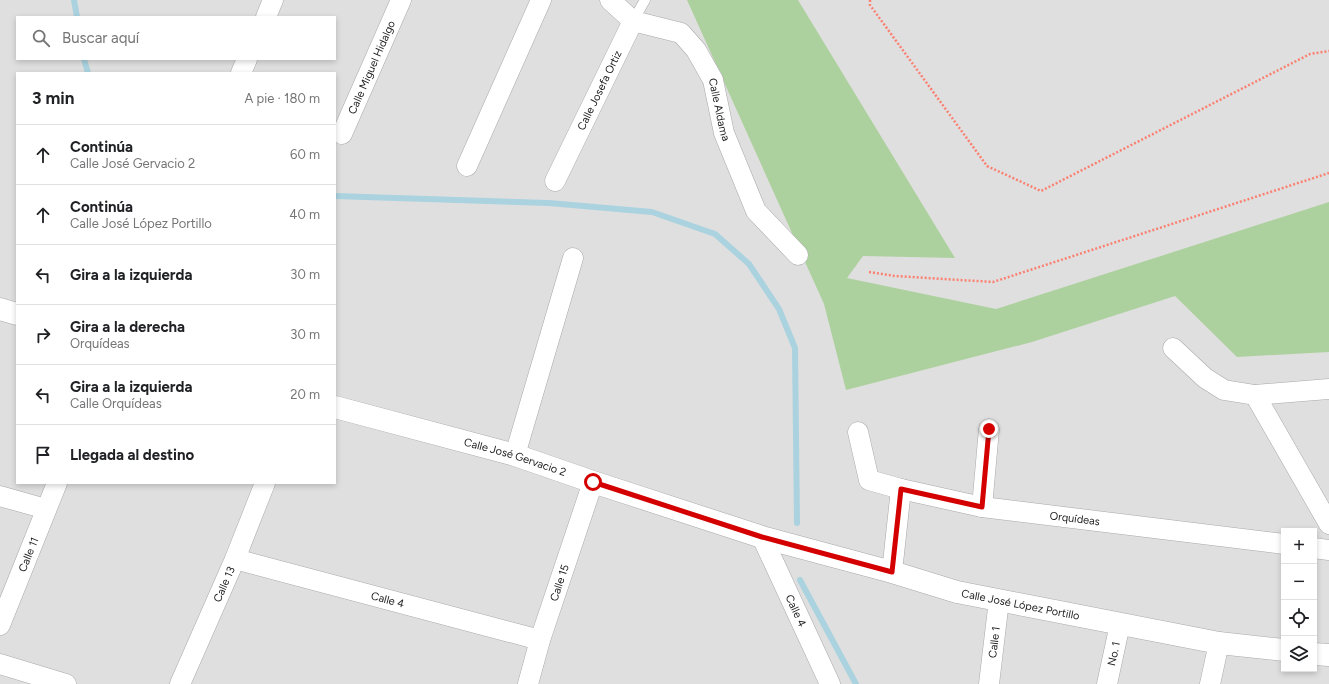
<!DOCTYPE html>
<html lang="es">
<meta charset="utf-8">
<style>
:root{--surface:#fff;--page:#f2f2f2;--text:#202124;--muted:#757577;--line:#e0e0e0}
body{margin:0;font-family:Figtree,sans-serif;background:var(--page);color:var(--text)}
.controls{position:absolute;right:12px;bottom:12px;display:grid;overflow:hidden;border-radius:0px;box-shadow:0 2px 6px #0003}
.controls button{width:36px;height:36px;display:grid;place-items:center;padding:0;border:0;border-bottom:1px solid var(--line);background:var(--surface);color:var(--text);font:20px sans-serif}
.stop{position:absolute;width:12px;height:12px;margin:-9px;border:3px solid #d40000;border-radius:50%;background:#fff}
.stop.end{background:#d40000;border-color:#fff;box-shadow:0 1px 4px #0008}
.list{margin:0;padding:0;list-style:none}
h2{display:flex;justify-content:space-between;align-items:center;height:52px;margin:0;padding:0 16px;font-size:17px}
h2 small{font-size:13px;font-weight:400;color:var(--muted)}
.list li{display:grid;grid-template-columns:26px 1fr auto;gap:12px;align-items:center;box-sizing:border-box;height:60px;padding:0 16px;border-top:1px solid var(--line)}
.list b{display:block;font-size:15px;white-space:nowrap}
.list p{margin:0;font-size:13px;white-space:nowrap;color:var(--muted)}
.list em{font-size:13px;font-style:normal;color:var(--muted)}
.icon{flex:none;width:22px;height:22px;fill:none;stroke:currentColor;stroke-width:2;stroke-linecap:round;stroke-linejoin:round}
.map{position:relative;flex:none;width:1329px;height:684px;overflow:hidden}
.search{position:absolute;background:var(--surface);box-shadow:0 2px 6px #0003;left:16px;top:16px;width:320px;height:44px;display:flex;align-items:center;gap:10px;box-sizing:border-box;padding:0 14px;border-radius:0px;color:var(--muted);font-size:15px}
.panel{position:absolute;background:var(--surface);box-shadow:0 2px 6px #0003;left:16px;top:72px;width:320px;height:412px;border-radius:0px}
.map>svg:first-child{display:block}
.residential{fill:#e0dfdf;fill-rule:evenodd}
.forest{fill:#add19e}
.lines{fill:none;stroke-linecap:round;stroke-linejoin:round}
.stream{stroke:#aad3df;stroke-width:6}
.service-casing{stroke:#a9a9a9;stroke-width:11}
.minor-casing{stroke:#a9a9a9;stroke-width:21}
.tertiary-casing{stroke:#a9a9a9;stroke-width:23}
.path{stroke:#fa8072;stroke-width:2.5;stroke-dasharray:2 2;stroke-linecap:butt}
.service{stroke:#fff;stroke-width:10}
.minor{stroke:#fff;stroke-width:20}
.tertiary{stroke:#fff;stroke-width:22}
.route{stroke:#d40000;stroke-width:5}
.labels{text-anchor:middle;dominant-baseline:central;stroke-width:3.5;stroke-linejoin:round;paint-order:stroke}
.street-label{font-size:11px;fill:#222;stroke:#fff}
</style>
<div class="map">
<svg width="1329" height="684" viewBox="0 0 1329 684">
<rect width="100%" height="100%" fill="#f2efe9"/>
<!-- residential -->
<path class="residential" d="M0 0H1329V684H0ZM17 17H335V59H17ZM17 73H335V483H17ZM1284 531H1314V669H1284Z"/>
<!-- forest -->
<path class="forest" d="M687 0H798L955 258 863 256 847 278 996 309 1329 202V352L1237 357 1175 296 1032 342 846 390 824 304Z"/>
<g class="lines">
<!-- stream -->
<path class="stream" d="M74 0 77 17
M84 59 88 73
M335 196 549 203 652 212 715 234 749 264 779 309 795 348 797 523
M800 580 856 684"/>
<defs>
<path id="service" d="M633 21 645 0"/>
<g id="minor">
<path id="s1" d="M610 0 633 21 681 33 696 50 713 80 724 133 756 211 798 255"/>
<path d="M266 17 273 0"/>
<path d="M241 73 247 59"/>
<path id="s2" d="M342 134 401 0"/>
<path d="M467 166 541 0"/>
<path id="s3" d="M555 181 633 21"/>
<path d="M1173 348 1205 378 1224 390 1255 395 1329 389"/>
<path d="M1255 395 1329 524"/>
<path id="s4" d="M858 432 869 480 901 489 982 507 1284 544"/>
<path d="M515 455 573 258"/>
<path d="M0 496 46 509"/>
<path d="M982 507 989 429"/>
<path id="s5" d="M762 537 830 684"/>
<path d="M1314 548 1329 550"/>
<path id="s6" d="M235 559 540 640"/>
<path d="M892 572 901 489"/>
<path id="s7" d="M0 625 57 483"/>
<path d="M0 664 66 684"/>
<path id="s8" d="M180 684 235 559 265 483"/>
<path id="s9" d="M528 684 540 640 593 482"/>
<path id="s10" d="M989 684 999 600"/>
<path id="s11" d="M1107 684 1120 624"/>
<path d="M1210 684 1219 643"/>
</g>
<g id="tertiary">
<path d="M0 309 17 314"/>
<path id="s12" d="M335 407 515 455 593 482 762 537 892 572 957 592 1219 643 1284 650"/>
<path d="M1314 654 1329 655"/>
</g>
</defs>
<!-- service casing -->
<use href="#service" class="service-casing"/>
<!-- minor casing -->
<use href="#minor" class="minor-casing"/>
<!-- tertiary casing -->
<use href="#tertiary" class="tertiary-casing"/>
<!-- path -->
<path class="path" d="M870 0V5L987 166 1041 191 1310 54 1329 51
M869 272 895 276 993 282 1329 173"/>
<!-- service -->
<use href="#service" class="service"/>
<!-- minor -->
<use href="#minor" class="minor"/>
<!-- tertiary -->
<use href="#tertiary" class="tertiary"/>
</g>
<g class="lines">
<!-- route -->
<path class="route" d="M593 482 762 537 892 572 901 489 982 507 989 429"/>
</g>
<g class="labels">
<!-- street labels -->
<g class="street-label">
<text stroke="none"><textPath href="#s2" startOffset="73">Calle Miguel Hidalgo</textPath></text>
<text stroke="none"><textPath href="#s3" startOffset="101">Calle Josefa Ortiz</textPath></text>
<text stroke="none"><textPath href="#s1" startOffset="168">Calle Aldama</textPath></text>
<text stroke="none"><textPath href="#s12" startOffset="187">Calle José Gervacio 2</textPath></text>
<text stroke="none"><textPath href="#s4" startOffset="259">Orquídeas</textPath></text>
<text stroke="none"><textPath href="#s7" startOffset="76">Calle 11</textPath></text>
<text stroke="none"><textPath href="#s9" startOffset="106">Calle 15</textPath></text>
<text stroke="none"><textPath href="#s8" startOffset="109">Calle 13</textPath></text>
<text stroke="none"><textPath href="#s6" startOffset="158">Calle 4</textPath></text>
<text stroke="none"><textPath href="#s12" startOffset="714">Calle José López Portillo</textPath></text>
<text stroke="none"><textPath href="#s5" startOffset="81">Calle 4</textPath></text>
<text stroke="none"><textPath href="#s10" startOffset="42">Calle 1</textPath></text>
<text stroke="none"><textPath href="#s11" startOffset="31">No. 1</textPath></text>
</g>
</g>
</svg>
<div class="controls">
<button>+</button>
<button>−</button>
<button><svg class="icon" aria-label="locate" viewBox="0 0 24 24"><circle cx="12" cy="12" r="6"/><path d="M12 2v4M12 18v4M2 12h4M18 12h4"/></svg></button>
<button><svg class="icon" aria-label="layers" viewBox="0 0 24 24"><path d="M12 4l9 5-9 5-9-5zM3 14l9 5 9-5"/></svg></button>
</div>
<div class="stop" style="left:593px;top:482px"></div>
<div class="stop end" style="left:989px;top:429px"></div>
<div class="search"><svg class="icon" aria-label="search" viewBox="0 0 24 24"><circle cx="10" cy="10" r="6"/><path d="M15 15l6 6"/></svg>Buscar aquí</div>
<section class="panel">
<h2>3 min<small>A pie · 180 m</small></h2>
<ul class="list">
<li><svg class="icon" aria-label="ahead" viewBox="0 0 24 24"><path d="M12 20V5M6 11l6-6 6 6"/></svg><div><b>Continúa</b><p>Calle José Gervacio 2</p></div><em>60 m</em></li>
<li><svg class="icon" aria-label="ahead" viewBox="0 0 24 24"><path d="M12 20V5M6 11l6-6 6 6"/></svg><div><b>Continúa</b><p>Calle José López Portillo</p></div><em>40 m</em></li>
<li><svg class="icon" aria-label="left" viewBox="0 0 24 24"><path d="M17 20v-9H6M10 6l-5 5 5 5"/></svg><div><b>Gira a la izquierda</b></div><em>30 m</em></li>
<li><svg class="icon" aria-label="right" viewBox="0 0 24 24"><path d="M7 20v-9h11M14 6l5 5-5 5"/></svg><div><b>Gira a la derecha</b><p>Orquídeas</p></div><em>30 m</em></li>
<li><svg class="icon" aria-label="left" viewBox="0 0 24 24"><path d="M17 20v-9H6M10 6l-5 5 5 5"/></svg><div><b>Gira a la izquierda</b><p>Calle Orquídeas</p></div><em>20 m</em></li>
<li><svg class="icon" aria-label="arrive" viewBox="0 0 24 24"><path d="M6 21V4h12l-3 4 3 4H6"/></svg><div><b>Llegada al destino</b></div></li>
</ul>
</section>
</div>
